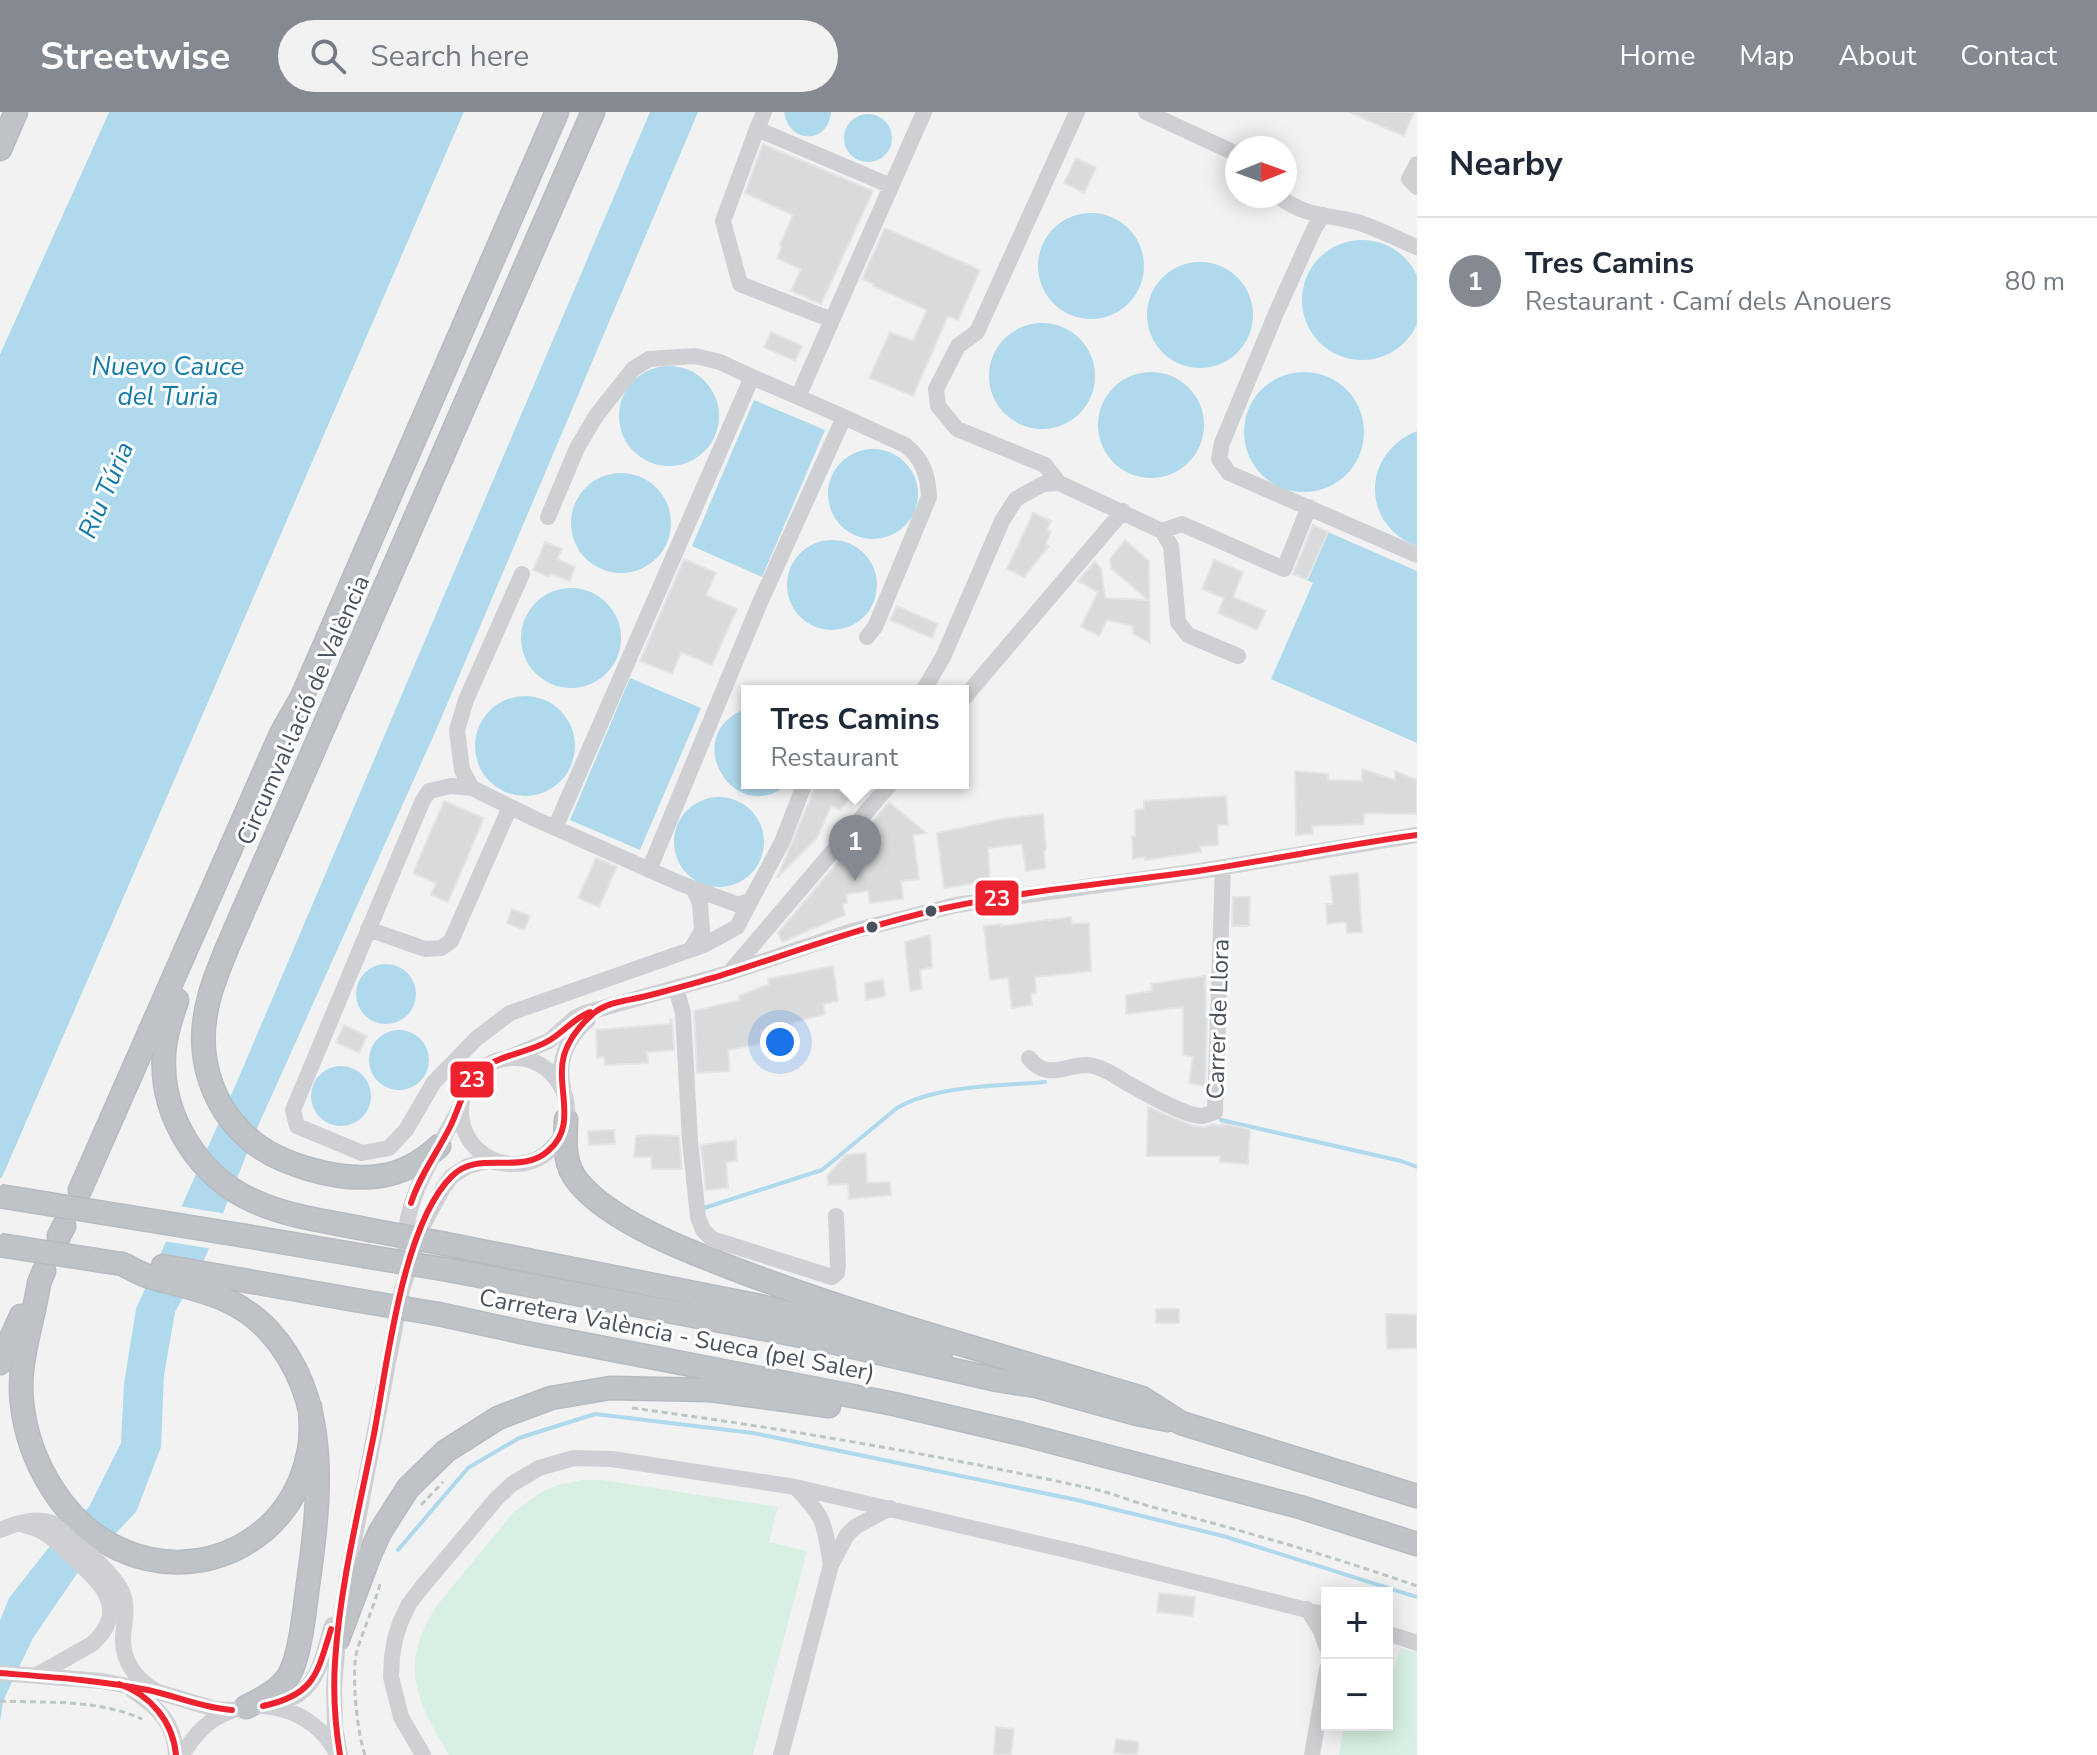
<!DOCTYPE html>
<meta charset="utf-8">
<style>
:root{--surface:#fff;--page:#f2f2f3;--text:#1f2937;--muted:#747a83;--line:#e0e1e3;--accent:#858a92}
body{margin:0;font-family:"Nunito Sans",sans-serif;background:var(--page);color:var(--text)}
.controls{position:absolute;right:24px;bottom:24px;display:grid;overflow:hidden;border-radius:0px;box-shadow:0 4px 20px #0003}
.controls button{width:72px;height:72px;display:grid;place-items:center;padding:0;border:0;border-bottom:2px solid var(--line);background:var(--surface);color:var(--text);font:40px sans-serif}
.compass{position:absolute;left:1225px;top:24px;width:72px;height:72px;border-radius:50%;background:var(--surface);box-shadow:0 4px 20px #0003;rotate:89deg}
.you{position:absolute;left:780px;top:930px;width:28px;height:28px;margin:-20px;border:6px solid #fff;border-radius:50%;background:#1a73e8;box-shadow:0 0 0 12px #1a73e833}
.badge{display:grid;place-items:center;width:52px;height:52px;border-radius:50%;background:var(--accent);color:#fff;font-size:26px;font-weight:700}
.pin{position:absolute;translate:-50% -66px;filter:drop-shadow(0 2px 4px #0008)}
.pin::after{content:'';position:absolute;top:42px;width:28px;height:24px;background:inherit;clip-path:polygon(0 0,100% 0,50% 100%)}
.popup{position:absolute;left:741px;top:573px;width:228px;height:104px;box-sizing:border-box;display:grid;place-content:center;border-radius:0px;background:var(--surface);filter:drop-shadow(0 2px 6px #0005);font-size:26px;white-space:nowrap;color:var(--muted)}
.popup b{font-size:30px;color:var(--text)}
.popup::after{content:'';position:absolute;left:50%;top:100%;margin-left:-16px;border:16px solid transparent;border-top-color:var(--surface)}
.list{margin:0;padding:0;list-style:none}
h2{display:flex;justify-content:space-between;align-items:center;height:104px;margin:0;padding:0 32px;font-size:34px}
h2 small{font-size:26px;font-weight:400;color:var(--muted)}
.list li{display:grid;grid-template-columns:52px 1fr auto;gap:24px;align-items:center;box-sizing:border-box;height:128px;padding:0 32px;border-top:2px solid var(--line)}
.list b{display:block;font-size:30px;white-space:nowrap}
.list p{margin:0;font-size:26px;white-space:nowrap;color:var(--muted)}
.list em{font-size:26px;font-style:normal;color:var(--muted)}
.icon{flex:none;width:44px;height:44px;fill:none;stroke:currentColor;stroke-width:2;stroke-linecap:round;stroke-linejoin:round}
.map{position:relative;flex:none;width:1417px;height:1643px;overflow:hidden}
header{display:flex;align-items:center;gap:48px;box-sizing:border-box;height:112px;padding:0 40px;background:var(--accent);color:#fff}
header strong{font-size:38px}
nav{display:flex;gap:44px;margin-inline-start:auto;font-size:28px}
.search{width:560px;height:72px;background:var(--page);display:flex;align-items:center;gap:20px;box-sizing:border-box;padding:0 28px;border-radius:44px;color:var(--muted);font-size:30px}
main{display:flex}
aside{flex:1;background:var(--surface)}
.map>svg:first-child{display:block}
.green{fill:#d8f0e4}
.water{fill:#afd9ec}
.pier{fill:#f2f2f2}
.lines{fill:none;stroke-linecap:round;stroke-linejoin:round}
.stream{stroke:#afd9ec;stroke-width:4}
.building{fill:#d9dadc;stroke:#e4e4e5;stroke-width:2}
.highway-casing{stroke:#b7bbc1;stroke-width:25}
.path{stroke:#bcc7c4;stroke-width:3;stroke-dasharray:6 4;stroke-linecap:butt}
.minor{stroke:#ced0d3;stroke-width:16}
.highway{stroke:#bfc3c8;stroke-width:22}
.highway-bridge-casing{stroke:#b7bbc1;stroke-width:25;stroke-linecap:butt}
.highway-bridge{stroke:#bfc3c8;stroke-width:22}
.bus-1-casing{stroke:#fff;stroke-width:12}
.bus-1{stroke:#ed222e;stroke-width:6}
.bus-dot{fill:#4a525e;stroke:#fff;stroke-width:3}
.labels{text-anchor:middle;dominant-baseline:central;stroke-width:6;stroke-linejoin:round;paint-order:stroke}
.street-label{font-size:24px;fill:#4a525e;stroke:#fff}
.water-label{font-size:26px;font-style:italic;fill:#1379a8;stroke:#fff}
.line-badge{stroke:#fff;stroke-width:3}
.badge-label{font-size:22px;text-anchor:middle;font-weight:bold;fill:#fff}
</style>
<header>
<strong>Streetwise</strong>
<div class="search"><svg class="icon" aria-label="search" viewBox="0 0 24 24"><circle cx="10" cy="10" r="6"/><path d="M15 15l6 6"/></svg>Search here</div>
<nav><a>Home</a><a>Map</a><a>About</a><a>Contact</a></nav>
</header>
<main>
<div class="map">
<svg width="1417" height="1643" viewBox="0 0 1417 1643">
<rect width="100%" height="100%" fill="#f2f2f2"/>
<!-- green -->
<path class="green" d="M581 1368H602L778 1395 769 1430 807 1439 753 1643H449C415 1587 398 1552 438 1492L514 1400 540 1381 558 1373Z
M1401 1536 1417 1541V1643H1339L1344 1613H1387V1575Z"/>
<!-- water -->
<path class="water" d="M109 0H464L0 1070V242Z
M650 0H698L437 616 258 1014 205 1146 175 1200 164 1263 161 1335 136 1400 76 1463 33 1526 3 1589 0 1610V1509L9 1486 50 1434 89 1395 121 1331 124 1272 136 1197 236 972Z
M784 0H831C828 33 789 32 784 0Z
M844 26a24 24 0 1 1 48 0a24 24 0 1 1-48 0Z
M1038 154a53 53 0 1 1 106 0a53 53 0 1 1-106 0Z
M1302 188a60 60 0 1 1 120 0a60 60 0 1 1-120 0Z
M1147 203a53 53 0 1 1 106 0a53 53 0 1 1-106 0Z
M989 264a53 53 0 1 1 106 0a53 53 0 1 1-106 0Z
M619 304a50 50 0 1 1 100 0a50 50 0 1 1-100 0Z
M1098 313a53 53 0 1 1 106 0a53 53 0 1 1-106 0Z
M1244 320a60 60 0 1 1 120 0a60 60 0 1 1-120 0Z
M754 288 825 318 762 465 692 434Z
M1417 319V434C1360 413 1362 341 1417 319Z
M828 382a45 45 0 1 1 90 0a45 45 0 1 1-90 0Z
M571 411a50 50 0 1 1 100 0a50 50 0 1 1-100 0Z
M1328 420 1417 459V631L1271 567 1313 471 1307 468Z
M787 473a45 45 0 1 1 90 0a45 45 0 1 1-90 0Z
M521 526a50 50 0 1 1 100 0a50 50 0 1 1-100 0Z
M630 566 701 596 640 738 570 708Z
M475 634a50 50 0 1 1 100 0a50 50 0 1 1-100 0Z
M747 596V671H789C736 719 676 623 747 596Z
M674 730a45 45 0 1 1 90 0a45 45 0 1 1-90 0Z
M356 882a30 30 0 1 1 60 0a30 30 0 1 1-60 0Z
M369 948a30 30 0 1 1 60 0a30 30 0 1 1-60 0Z
M311 984a30 30 0 1 1 60 0a30 30 0 1 1-60 0Z"/>
<!-- pier -->
<path class="pier" d="M105 0H109L0 242V233Z
M464 0H468L467 2 4 1071 0 1074V1066H2Z
M179 1094 227 1102 213 1137 163 1129Z"/>
<g class="lines">
<!-- stream -->
<path class="stream" d="M1221 1008 1401 1049 1417 1055
M704 1096 822 1058 897 996C936 973 1000 974 1045 970
M398 1438 468 1356 519 1326 595 1302 753 1321 1077 1388 1223 1424 1417 1485"/>
</g>
<!-- building -->
<path class="building" d="M1349 0H1414L1404 24Z
M763 32 873 79 821 192 791 179 801 157 777 146 782 135 780 133 793 103 745 81Z
M1076 46 1096 56 1084 81 1064 71Z
M885 116 980 158 958 208 948 204 913 284 869 266 890 220 913 229 927 198 873 174 874 172 862 167Z
M771 220 802 234 795 249 764 235Z
M1033 401 1051 409 1047 418 1051 420 1045 433 1049 434 1024 465 1007 457Z
M1313 413 1328 420 1307 468 1293 462Z
M1125 428 1149 449 1150 531 1133 522V514L1107 508 1099 524 1081 515 1098 480 1078 469 1095 449 1101 457 1105 486 1148 488 1111 456 1110 447Z
M545 430 562 437 557 447 575 455 570 469 551 462 549 465 533 458Z
M684 447 716 461 706 483 737 497 712 553 681 540 672 562 640 549Z
M1214 448 1243 460 1233 485 1266 499 1257 518 1218 501 1224 486 1202 477Z
M897 494 938 512 932 526 890 508Z
M1362 657 1395 668V659L1417 668V702L1364 701V712L1312 714 1313 722 1296 723 1295 659 1328 662V668L1362 669Z
M817 671H863L840 698 831 694 817 726 777 766Z
M1226 684 1228 713H1218V733L1200 734 1201 740 1145 748V745L1133 747 1132 724H1135V698L1144 697V689Z
M444 689 484 706 448 790 431 783 436 771 413 761Z
M889 690 926 721 913 723 919 767 901 769 903 787 870 791 868 779 846 782 847 791 842 792 845 803 782 830 778 821 838 750 863 746 862 742 872 740 868 715Z
M1043 702 1046 738 1044 739 1045 756 1026 759 1022 732 988 736 990 769 944 776 937 721 1002 707Z
M596 746 617 755 599 795 578 786Z
M1358 761 1362 820 1347 821 1346 810 1327 812 1326 792H1333L1330 764Z
M1233 785H1250L1249 814H1232Z
M512 797 530 804 524 818 507 811Z
M1071 805 1072 812 1089 811 1091 859 1035 865 1036 881 1031 882 1032 893 1012 896 1008 866 990 868 984 814 1001 812V814Z
M930 823 932 855 920 858 922 877 910 879 905 830Z
M833 854 838 889 823 892 825 902 792 911V914L761 919 764 931 728 938 730 959 697 961 694 899 740 888 739 884 769 872 768 867Z
M1205 864 1206 905 1207 904 1205 974 1189 971 1193 945 1183 943V895L1126 902V883L1152 879 1151 872Z
M883 868 885 884 866 888 865 871Z
M670 907H672L674 938 647 940 648 951 605 953 604 945 597 946 596 918 670 912Z
M344 913 367 924 359 941 336 930Z
M1148 995 1193 1014 1205 1015 1213 1012 1222 1014V1012L1250 1017 1248 1052 1220 1050V1044H1147Z
M614 1018 615 1032 589 1033 588 1019Z
M655 1023 679 1024 682 1057H652L651 1045H634L636 1024Z
M736 1028 737 1049 726 1050 728 1076 706 1078 701 1033Z
M866 1041 867 1071 890 1070 891 1083 849 1087 848 1072 828 1073 827 1064 846 1043Z
M1156 1197H1179V1211H1156Z
M1386 1202 1417 1203V1236L1387 1237Z
M1159 1481 1195 1485 1193 1504 1157 1500Z
M996 1615 1014 1617 1011 1643H994Z
M1116 1627 1139 1630 1137 1643 1114 1641Z"/>
<g class="lines">
<defs>
<path id="highway" d="M0 37 16 0
M177 888C171 906 165 924 164 942 160 1004 199 1066 256 1090 292 1106 332 1110 370 1118
M566 1008C565 1030 563 1053 579 1071 611 1110 690 1140 737 1158 869 1208 1007 1245 1142 1286L1181 1311 1417 1384
M439 1034C423 1049 403 1061 380 1064 340 1070 278 1053 248 1026 225 1006 210 978 205 947 197 900 219 855 237 813L593 0
M80 1078 281 622 302 585 557 0
M59 1124 64 1114
M246 1124 364 1144
M446 1132 755 1193 841 1213 941 1240
M122 1152C131 1156 140 1162 150 1165 195 1178 235 1182 269 1219 334 1290 319 1393 307 1480 304 1502 300 1544 289 1563 279 1579 262 1587 246 1595
M163 1154 355 1188
M443 1157 823 1228 997 1268 1036 1274 1137 1302 1168 1308
M44 1159 39 1171C33 1212 17 1250 22 1291 28 1349 64 1412 119 1437 201 1475 294 1427 309 1338 312 1324 311 1309 310 1295
M438 1202 526 1221 894 1292 1022 1322 1300 1395 1417 1432
M0 1251 21 1204
M338 1527 370 1442 380 1420 408 1376 446 1339 498 1306 551 1286 610 1276 710 1278 829 1294"/>
</defs>
<!-- highway casing -->
<use href="#highway" class="highway-casing"/>
<!-- path -->
<path class="path" d="M632 1296C788 1317 944 1344 1098 1378 1117 1383 1136 1391 1156 1396 1244 1419 1331 1444 1417 1474
M421 1393 443 1370
M0 1589C48 1591 97 1587 142 1607
M365 1643C357 1621 351 1561 357 1539 364 1515 375 1493 381 1468"/>
<!-- minor -->
<path class="minor" d="M764 0 757 17 891 74
M1146 0 1237 42
M757 17 723 109 740 172 832 208
M1417 52 1409 67 1417 75
M1278 84C1306 105 1325 102 1357 110 1377 116 1397 127 1417 135
M1323 103 1314 117 1277 199 1222 331 1219 347 1229 361 1417 443
M798 285 924 0
M1059 371 1045 353 957 317 938 294 936 277 958 234 977 220 1077 0
M548 405 577 336 596 304 633 257 649 247 695 244 720 250 752 265
M1162 419 1171 434 1178 510 1188 523 1238 544
M522 462 466 588 457 618 462 658 472 676 533 706 679 771 739 793 751 788 782 730 805 671
M923 579 943 545 1002 409 1016 387 1043 372 1059 371 1162 419 1182 412 1284 457 1309 395
M963 587 1123 399
M472 676 451 674 429 679 422 690 293 998 297 1014 362 1041 389 1036 406 1018 434 970 477 926 510 901 704 833 737 815 751 788
M555 716 752 265 844 305
M649 758 758 495 844 305 905 333C923 347 928 363 929 385L875 515 867 525
M368 817 425 837 441 836 451 829 510 695
M691 837 702 819 700 791 693 776
M730 860 891 671
M676 876 683 901 690 1029 698 1105 703 1118 712 1127 832 1165 837 1161 838 1154 836 1104
M461 999a53 53 0 1 1 106 0a53 53 0 1 1-106 0Z
M507 946 549 929 576 905 585 901 729 861 849 820 956 793 1200 759 1417 723
M1029 946C1047 969 1064 953 1087 953 1101 954 1116 964 1127 971 1143 980 1186 1005 1203 1004 1207 1003 1211 1001 1215 1000L1223 755
M563 975C557 948 567 926 588 908
M404 1133C408 1076 436 1043 461 993
M796 1376C826 1406 824 1412 831 1453
M26 1414C46 1417 58 1432 72 1445 101 1471 130 1497 92 1532L37 1563
M0 1418C17 1411 35 1405 52 1411 71 1424 115 1461 123 1482 128 1496 124 1510 123 1525 122 1550 137 1569 158 1580
M1307 1497 1321 1519 1327 1536
M1387 1521 1417 1531
M0 1561 102 1569 158 1580 215 1597 232 1598
M133 1579C158 1595 175 1612 176 1643
M271 1592C317 1586 321 1550 332 1513
M182 1643C191 1628 201 1615 216 1606 258 1581 313 1597 336 1640
M340 1643 335 1615 334 1576 338 1527 347 1465 402 1178 422 1115 443 1076 452 1064 468 1054 488 1049 499 1051
M423 1643 401 1605 391 1565 392 1545 395 1527 400 1511 409 1492 422 1475 497 1386 512 1372 539 1356 574 1346 612 1347 795 1375 1079 1441 1327 1503
M781 1643 831 1453 847 1423 855 1415 890 1396
M1312 1643 1327 1557"/>
<!-- highway -->
<use href="#highway" class="highway"/>
<defs>
<path id="highway-bridge" d="M0 1084 246 1124
M370 1118 446 1132
M0 1133 122 1152
M364 1144 443 1157
M355 1188 438 1202"/>
</defs>
<!-- highway-bridge casing -->
<use href="#highway-bridge" class="highway-bridge-casing"/>
<!-- highway-bridge -->
<use href="#highway-bridge" class="highway-bridge"/>
<defs>
<path id="bus-1" d="M411 1091C420 1063 437 1041 450 1015 460 995 464 970 483 956 502 942 529 941 550 928 565 919 574 906 590 900
M0 1561C50 1565 99 1568 148 1578 176 1584 203 1596 232 1598
M119 1572C151 1583 173 1610 176 1643
M263 1594C314 1583 317 1563 331 1517
M340 1643C335 1612 333 1581 335 1550 340 1473 359 1398 374 1322 387 1254 402 1113 452 1064 479 1037 520 1064 548 1039 579 1013 555 976 564 943 569 927 581 912 594 901 608 890 625 889 642 885 667 879 691 872 716 865 792 841 867 813 945 796 1028 778 1114 771 1198 759 1271 748 1344 733 1417 723"/>
</defs>
<!-- bus-1 casing -->
<use href="#bus-1" class="bus-1-casing"/>
<!-- bus-1 -->
<use href="#bus-1" class="bus-1"/>
</g>
<!-- markers -->
<g class="bus-dot">
<circle cx="931" cy="799" r="7"/>
<circle cx="872" cy="815" r="7"/>
</g>
<g class="labels">
<!-- street labels -->
<g class="street-label">
<text transform="translate(303 598) rotate(-66)">Circumval·lació de València</text>
<text transform="translate(1218 907) rotate(-88)">Carrer de Llora</text>
<text transform="translate(677 1223) rotate(11)">Carretera València - Sueca (pel Saler)</text>
</g>
<!-- water labels -->
<g class="water-label">
<text x="168" y="254">Nuevo Cauce<tspan x="168" dy="30">del Turia</tspan></text>
<text transform="translate(106 378) rotate(-67)">Riu Túria</text>
</g>
</g>
<g class="line-badge">
<rect x="974" y="767" width="46" height="38" rx="8" fill="#ed222e"/>
<rect x="449" y="948" width="46" height="39" rx="8" fill="#ed222e"/>
</g>
<g class="badge-label">
<text x="997" y="794">23</text>
<text x="472" y="975">23</text>
</g>
</svg>
<div class="controls">
<button>+</button>
<button>−</button>
</div>
<svg class="compass" viewBox="-18 -18 36 36"><path d="M0-13l5 13h-10z" fill="#e53935"/><path d="M0 13l5-13h-10z" fill="#747a83"/></svg>
<div class="you"></div>
<div class="pin badge" style="left:855px;top:769px">1</div>
<div class="popup"><b>Tres Camins</b>Restaurant</div>
</div>
<aside>
<h2>Nearby<small></small></h2>
<ul class="list">
<li><span class="badge">1</span><div><b>Tres Camins</b><p>Restaurant · Camí dels Anouers</p></div><em>80 m</em></li>
</ul>
</aside>
</main>
